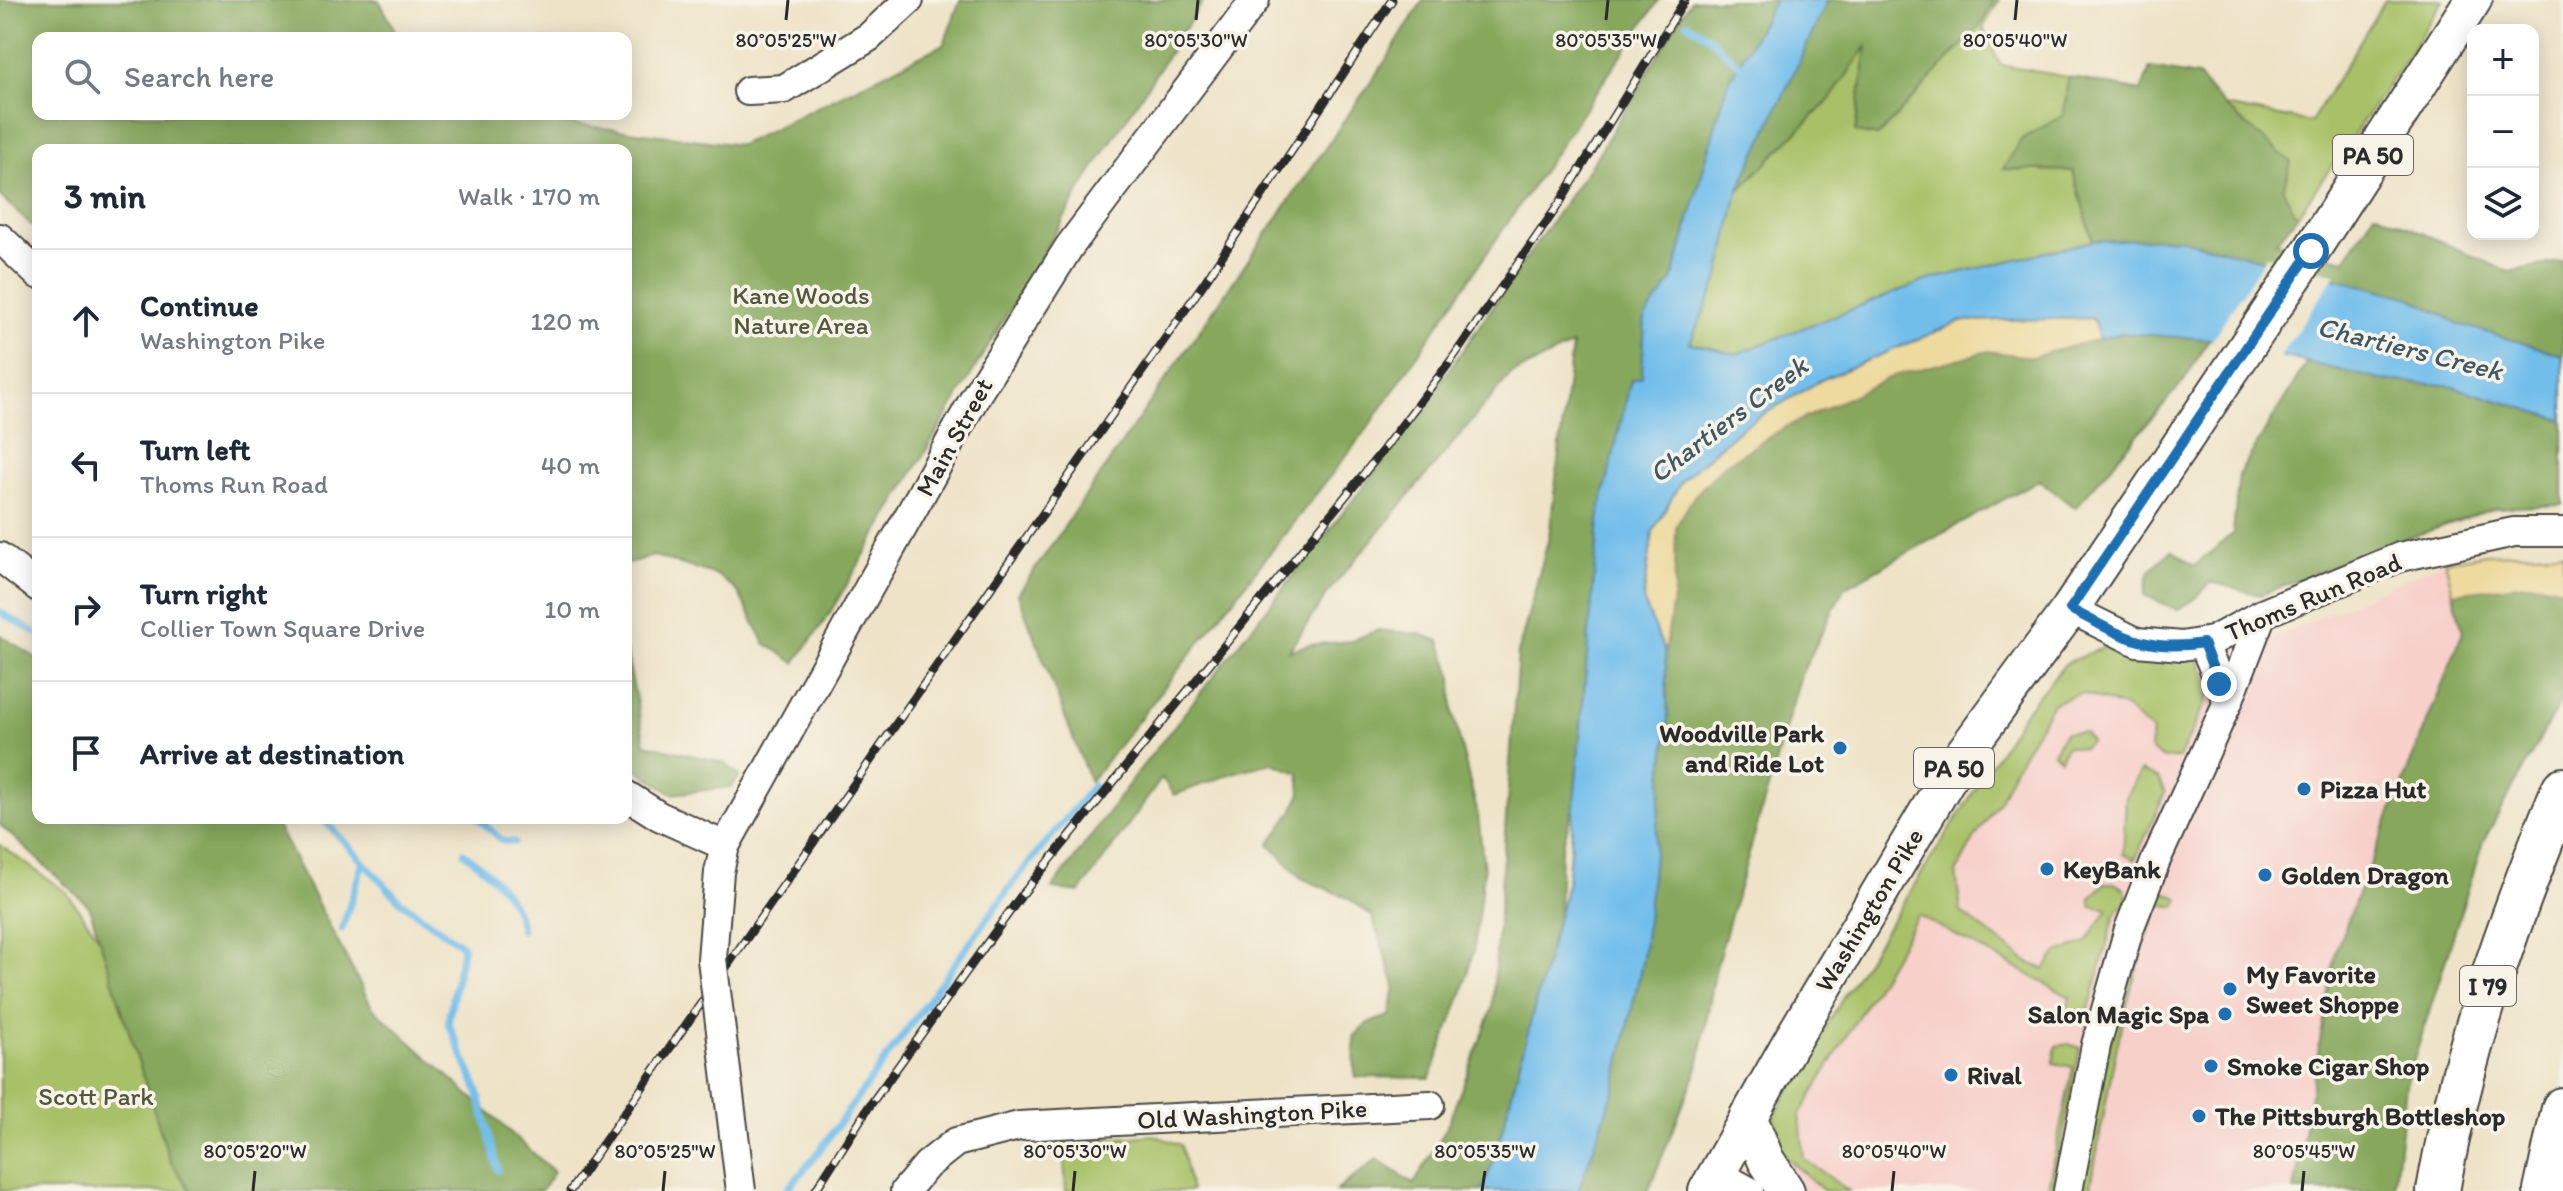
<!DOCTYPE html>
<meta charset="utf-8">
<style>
:root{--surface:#fff;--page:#f6f6f7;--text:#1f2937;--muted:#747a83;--line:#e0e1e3}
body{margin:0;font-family:Itim,sans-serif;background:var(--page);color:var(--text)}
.controls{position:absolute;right:24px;top:24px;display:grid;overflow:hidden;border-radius:16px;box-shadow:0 4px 20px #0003}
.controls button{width:72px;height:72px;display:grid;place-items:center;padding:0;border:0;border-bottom:2px solid var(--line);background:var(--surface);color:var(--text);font:40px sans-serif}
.stop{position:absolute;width:24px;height:24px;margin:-18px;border:6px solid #1f6fb2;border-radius:50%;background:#fff}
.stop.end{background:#1f6fb2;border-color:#fff;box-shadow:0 2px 8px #0008}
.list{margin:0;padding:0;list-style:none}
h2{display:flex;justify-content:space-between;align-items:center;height:104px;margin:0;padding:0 32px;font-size:34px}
h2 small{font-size:26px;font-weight:400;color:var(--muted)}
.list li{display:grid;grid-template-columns:52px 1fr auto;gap:24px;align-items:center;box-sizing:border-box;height:144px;padding:0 32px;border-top:2px solid var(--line)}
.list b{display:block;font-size:30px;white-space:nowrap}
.list p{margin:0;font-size:26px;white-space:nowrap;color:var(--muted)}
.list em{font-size:26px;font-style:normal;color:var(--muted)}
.icon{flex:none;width:44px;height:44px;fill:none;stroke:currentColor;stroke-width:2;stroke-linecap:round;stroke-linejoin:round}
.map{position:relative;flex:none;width:2563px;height:1191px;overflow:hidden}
.search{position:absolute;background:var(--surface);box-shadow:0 4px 20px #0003;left:32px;top:32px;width:600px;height:88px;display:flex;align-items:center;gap:20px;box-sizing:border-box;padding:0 28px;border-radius:16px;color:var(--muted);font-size:30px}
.panel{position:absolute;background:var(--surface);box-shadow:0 4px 20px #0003;left:32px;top:144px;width:600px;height:680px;border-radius:16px}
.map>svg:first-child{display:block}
.built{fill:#f7d0ca}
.green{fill:#a8c167;stroke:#6a7649;stroke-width:2}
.forest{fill:#86a75c;stroke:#586944;stroke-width:2}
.sand{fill:#eeda9e;stroke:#8c8264;stroke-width:2}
.water{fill:#72beeb;stroke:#4e748b;stroke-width:2}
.pier{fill:#eee3c7}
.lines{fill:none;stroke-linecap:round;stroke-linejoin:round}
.stream{stroke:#72beeb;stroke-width:7}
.minor-casing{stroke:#484742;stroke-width:32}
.major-casing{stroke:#484742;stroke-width:40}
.highway-casing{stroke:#484742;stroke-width:46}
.minor{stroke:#fff;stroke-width:28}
.major{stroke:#fff;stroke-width:36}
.highway{stroke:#fff;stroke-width:42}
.rail-casing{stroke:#2b2b2b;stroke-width:9}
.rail{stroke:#f7f3e8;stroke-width:6;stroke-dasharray:18;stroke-linecap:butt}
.minor-bridge-casing{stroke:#484742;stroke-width:32;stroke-linecap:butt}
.minor-bridge{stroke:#fff;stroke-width:28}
.route{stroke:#1f6fb2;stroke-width:10}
.ticks{fill:none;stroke:#2b2b2b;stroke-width:3}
.poi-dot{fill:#1f6fb2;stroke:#f7f3e8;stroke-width:3}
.labels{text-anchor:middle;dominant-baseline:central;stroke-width:7;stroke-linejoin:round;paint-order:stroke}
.shield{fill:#f7f3e8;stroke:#686764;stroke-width:2}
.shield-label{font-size:24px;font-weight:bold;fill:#2b2b2b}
.park-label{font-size:26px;fill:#50583d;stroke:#f7f3e8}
.street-label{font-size:26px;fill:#2b2b2b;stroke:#f7f3e8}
.poi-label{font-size:26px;font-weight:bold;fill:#2b2b2b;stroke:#f7f3e8;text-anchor:start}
.water-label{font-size:28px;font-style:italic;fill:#405765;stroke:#f7f3e8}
.ticks-label{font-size:20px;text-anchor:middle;fill:#2b2b2b;stroke:#f7f3e8;stroke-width:7;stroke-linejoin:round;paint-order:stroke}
</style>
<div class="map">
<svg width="2563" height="1191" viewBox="0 0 2563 1191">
<rect width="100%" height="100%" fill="#f7f3e8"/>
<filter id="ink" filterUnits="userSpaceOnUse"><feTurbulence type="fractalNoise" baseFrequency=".0125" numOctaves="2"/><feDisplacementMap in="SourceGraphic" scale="16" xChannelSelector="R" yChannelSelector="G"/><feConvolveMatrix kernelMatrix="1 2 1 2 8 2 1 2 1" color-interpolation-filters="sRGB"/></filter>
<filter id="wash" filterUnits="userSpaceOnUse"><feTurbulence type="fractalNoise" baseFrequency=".006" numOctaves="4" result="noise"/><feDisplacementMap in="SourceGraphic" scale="32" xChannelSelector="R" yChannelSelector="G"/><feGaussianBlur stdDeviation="1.8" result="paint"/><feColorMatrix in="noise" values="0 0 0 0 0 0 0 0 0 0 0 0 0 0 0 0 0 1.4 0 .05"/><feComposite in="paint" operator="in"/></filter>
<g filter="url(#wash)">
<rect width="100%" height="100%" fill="#eee3c7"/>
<!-- built -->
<path class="built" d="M2445 561 2463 632 2336 950 2294 1191H1756L2063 668 2201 671Z"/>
<!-- green -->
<path class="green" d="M1994 0H1999L1983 28 2000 65 2068 77 2064 115 2022 139 2004 169 2073 171 2093 241 1928 280 1736 354 1689 343 1719 277 1738 191 1830 99 1868 44 1855 132 1878 136 1981 24Z
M2385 0H2443L2404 62 2297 216 2224 106 2311 122Z
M2104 647 2143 649 2198 658 2212 690 2179 758 2163 759 2150 749 2152 731 2124 707 2081 693 2053 703 2014 769 2000 800 1973 841 1956 873 1961 912 2029 963 2045 969 2056 953 2086 943 2108 909 2091 906V898L2105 883H2114L2125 889 2128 900 2115 915 2087 1016 2065 1019 2070 997 1918 915 1800 1115 1804 1159 1849 1191H1824L1779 1151 1774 1117 1848 989 2025 711 2066 663Z
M2065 732H2083L2091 741 2083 748 2066 746 2060 759 2053 752Z
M2141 771 2158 778 2165 793 2135 860 2123 854 2126 796Z
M0 845 66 892 283 1191H0Z
M2159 890 2177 897 2179 900 2175 907 2160 904C2121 995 2108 1094 2090 1191H2078L2094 1107 2150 896Z
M2069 1044 2080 1048 2053 1191H2047L2073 1067 2053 1063 2056 1046Z
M1153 1135 1181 1145 1191 1191H1066L1063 1143Z"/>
<!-- forest -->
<path class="forest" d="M0 0H379L399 38H38V114H493L740 145 944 44 960 0H1204L1092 171 828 616 795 663 765 643 738 592 717 575 654 556 626 564V150H38V231L0 196Z
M1423 0H1659L1368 428 1090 782 1018 594 1386 60Z
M1691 0H1775L1727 85 1672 281 1645 317 1642 377 1631 380 1600 510 1574 804 1561 851 1559 913 1495 1157 1482 1191H1336L1377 1159 1414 1184 1446 1129 1492 1009 1518 653 1549 537 1572 345 1510 375 1330 590 1289 651 1307 645 1351 641 1378 630 1419 634 1440 641 1452 675 1453 713 1478 815 1484 870 1474 948 1462 994 1430 1078 1355 1077 1354 1037 1368 1023 1390 1016 1395 985 1372 916 1348 898 1301 878 1269 844 1292 812 1301 793 1299 773 1272 763 1236 772 1174 795 1162 778 1080 892 1052 889 1137 773 1398 443 1595 159Z
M1828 0H1994L1981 24 1878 136 1855 132 1867 46 1830 99 1738 191Z
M2150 68 2197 76 2224 106 2291 162 2283 190 2297 216 2276 242 2345 260 2375 212 2509 272 2563 261V355L2459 324 2411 298 2177 238 2093 241 2073 171 2003 169 2022 139 2064 115 2068 77 2141 91Z
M2122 333 2209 339 2184 381 2075 508 2039 480 1844 588 1801 675 1716 967 1698 1068 1648 1191H1578L1614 1090 1643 958 1668 723 1665 652 1674 591 1676 526 1694 496 1724 465 1782 429 1893 376 1988 351 2031 357Z
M2307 362 2381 380 2447 385 2563 420V505L2496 508 2362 554 2260 595 2211 582 2196 598 2178 610 2144 595 2150 570 2172 550 2195 566 2233 533 2239 474Z
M2535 583 2563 589V697L2483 842 2406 1085 2394 1191H2294L2336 950 2463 632 2453 593Z
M0 635 38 659V818H273L372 1007 554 1172 541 1191H191L170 1161 89 906 0 825Z
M626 650 645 744 725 763 740 776 731 787 672 794 626 761Z"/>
<!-- sand -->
<path class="sand" d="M2093 318 2099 339 2031 357 1988 351 1893 376 1782 429 1724 465 1694 496 1676 526 1674 591 1665 652 1643 601 1653 531 1682 480 1742 427 1823 379 1961 321Z
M2563 552V589L2535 583 2453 593 2445 561 2486 554Z"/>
<!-- water -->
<path class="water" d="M1775 0H1828L1738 191 1719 277 1690 343 1736 354 1928 280 2093 241 2177 238 2411 298 2459 324 2563 355V420L2447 385 2381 380 2209 339 2122 333 2099 339 2093 318 1961 321 1823 379 1742 427 1682 480 1653 531 1643 600 1665 652 1668 723 1643 958 1614 1090 1578 1191H1482L1495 1157 1567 884 1600 510 1631 380 1642 377 1645 317 1672 281 1727 85Z"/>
<!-- pier -->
<path class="pier" d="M2266 256 2336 274 2278 359 2210 343Z"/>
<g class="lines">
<!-- stream -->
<path class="stream" d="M1687 23 1706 35 1744 69
M0 612 38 634
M322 818 400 901 463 946 448 1022 478 1091 498 1170
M478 818 503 841 514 842
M464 853C488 871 519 900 521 930
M342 929 363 862
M786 1191 814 1158 1016 879 1093 786"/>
</g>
</g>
<g filter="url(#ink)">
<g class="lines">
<defs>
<path id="minor" d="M748 91 784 89 869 37 909 0
M0 238 38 274
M0 557 38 587
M2070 609 2137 642 2182 646 2212 641 2262 614 2400 557 2514 532H2563
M2203 643 2228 702
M626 795 659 816 725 846
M716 909 719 872 725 846 978 392 1069 247 1255 0
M1716 1173 1749 1191
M905 1191 927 1165 956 1142 1019 1126 1430 1105
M2068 1191 2096 1045 2129 929 2156 860 2228 702 2262 614"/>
<path id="major" d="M1748 1116 1766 1160 1786 1191
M1707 1191 1789 1045 1956 764 2070 609 2311 251 2473 0"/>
<path id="highway" d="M2438 1191C2462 1051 2509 919 2563 789
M2545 1191 2563 1109"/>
</defs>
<!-- minor casing -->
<use href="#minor" class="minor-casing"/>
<!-- major casing -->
<use href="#major" class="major-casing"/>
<!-- highway casing -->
<use href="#highway" class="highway-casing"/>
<!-- minor -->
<use href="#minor" class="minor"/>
<!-- major -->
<use href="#major" class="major"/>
<!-- highway -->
<use href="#highway" class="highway"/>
<defs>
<path id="rail" d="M570 1191 1206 280 1392 0
M815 1191 868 1108 1021 896 1383 450 1452 359 1559 204 1685 0"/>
</defs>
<!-- rail casing -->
<use href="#rail" class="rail-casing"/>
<!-- rail -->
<use href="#rail" class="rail"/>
<defs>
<path id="minor-bridge" d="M716 909 712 959 741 1191"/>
</defs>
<!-- minor-bridge casing -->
<use href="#minor-bridge" class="minor-bridge-casing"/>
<!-- minor-bridge -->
<use href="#minor-bridge" class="minor-bridge"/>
</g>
</g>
<g class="lines" filter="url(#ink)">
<!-- route -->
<path class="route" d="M2219 684 2203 643C2145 653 2119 634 2070 609L2311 251"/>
</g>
<!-- ticks -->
<path class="ticks" d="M786 20 788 0M1196 20 1198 0M1606 20 1608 0M2015 20 2017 0M253 1191 255 1171M663 1191 665 1171M1073 1191 1075 1171M1482 1191 1485 1171M1892 1191 1894 1171M2302 1191 2304 1171"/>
<!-- markers -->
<g class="poi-dot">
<circle cx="1840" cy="748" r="8"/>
<circle cx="2304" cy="789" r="8"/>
<circle cx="2047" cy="869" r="8"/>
<circle cx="2265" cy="875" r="8"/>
<circle cx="2230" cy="989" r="8"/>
<circle cx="2225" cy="1014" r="8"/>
<circle cx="2211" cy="1066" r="8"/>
<circle cx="1951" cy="1075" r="8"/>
<circle cx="2199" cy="1116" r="8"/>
</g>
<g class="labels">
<!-- shield labels -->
<g class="shield">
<rect x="2333" y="135" width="80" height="40" rx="6"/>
<rect x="1914" y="748" width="80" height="40" rx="6"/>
<rect x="2460" y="966" width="56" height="40" rx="6"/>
</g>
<g class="shield-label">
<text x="2373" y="155">PA 50</text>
<text x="1954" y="768">PA 50</text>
<text x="2488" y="986">I 79</text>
</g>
<!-- park labels -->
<g class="park-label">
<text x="801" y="295">Kane Woods<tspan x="801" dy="30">Nature Area</tspan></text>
<text x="96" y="1096">Scott Park</text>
</g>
<!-- street labels -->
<g class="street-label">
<text transform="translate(954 437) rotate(-61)">Main Street</text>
<text transform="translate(2313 597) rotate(-23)">Thoms Run Road</text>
<text transform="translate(1869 910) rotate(-59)">Washington Pike</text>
<text transform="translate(1252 1114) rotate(-3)">Old Washington Pike</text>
</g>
<!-- poi labels -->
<g class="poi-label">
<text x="1824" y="733" text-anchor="end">Woodville Park<tspan x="1824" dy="30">and Ride Lot</tspan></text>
<text x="2320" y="789">Pizza Hut</text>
<text x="2063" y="869">KeyBank</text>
<text x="2281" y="875">Golden Dragon</text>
<text x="2246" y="974">My Favorite<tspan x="2246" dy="30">Sweet Shoppe</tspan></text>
<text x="2209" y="1014" text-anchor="end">Salon Magic Spa</text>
<text x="2227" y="1066">Smoke Cigar Shop</text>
<text x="1967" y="1075">Rival</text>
<text x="2215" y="1116">The Pittsburgh Bottleshop</text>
</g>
<!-- water labels -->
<g class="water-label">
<text transform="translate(2410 348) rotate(14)">Chartiers Creek</text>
<text transform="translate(1728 419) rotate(-37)">Chartiers Creek</text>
</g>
</g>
<g class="ticks-label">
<text x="786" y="47">80°05'25"W</text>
<text x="1196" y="47">80°05'30"W</text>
<text x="1606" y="47">80°05'35"W</text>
<text x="2015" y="47">80°05'40"W</text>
<text x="255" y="1158">80°05'20"W</text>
<text x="665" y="1158">80°05'25"W</text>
<text x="1075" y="1158">80°05'30"W</text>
<text x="1485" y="1158">80°05'35"W</text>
<text x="1894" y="1158">80°05'40"W</text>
<text x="2304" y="1158">80°05'45"W</text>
</g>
</svg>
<div class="controls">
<button>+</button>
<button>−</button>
<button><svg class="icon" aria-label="layers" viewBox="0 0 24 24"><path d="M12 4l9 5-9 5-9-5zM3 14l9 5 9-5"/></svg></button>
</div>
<div class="stop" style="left:2311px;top:251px"></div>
<div class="stop end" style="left:2219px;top:684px"></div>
<div class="search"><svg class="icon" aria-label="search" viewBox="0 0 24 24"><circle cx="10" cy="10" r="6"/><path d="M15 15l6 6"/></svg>Search here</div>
<section class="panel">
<h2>3 min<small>Walk · 170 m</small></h2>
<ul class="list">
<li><svg class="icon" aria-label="ahead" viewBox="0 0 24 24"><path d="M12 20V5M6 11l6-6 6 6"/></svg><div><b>Continue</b><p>Washington Pike</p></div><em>120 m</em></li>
<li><svg class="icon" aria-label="left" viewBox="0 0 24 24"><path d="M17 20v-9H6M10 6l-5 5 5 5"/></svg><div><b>Turn left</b><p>Thoms Run Road</p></div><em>40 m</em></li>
<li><svg class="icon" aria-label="right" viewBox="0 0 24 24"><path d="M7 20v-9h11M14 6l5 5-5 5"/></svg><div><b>Turn right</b><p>Collier Town Square Drive</p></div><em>10 m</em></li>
<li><svg class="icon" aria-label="arrive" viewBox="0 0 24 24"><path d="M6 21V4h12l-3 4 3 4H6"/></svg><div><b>Arrive at destination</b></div></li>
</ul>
</section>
</div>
